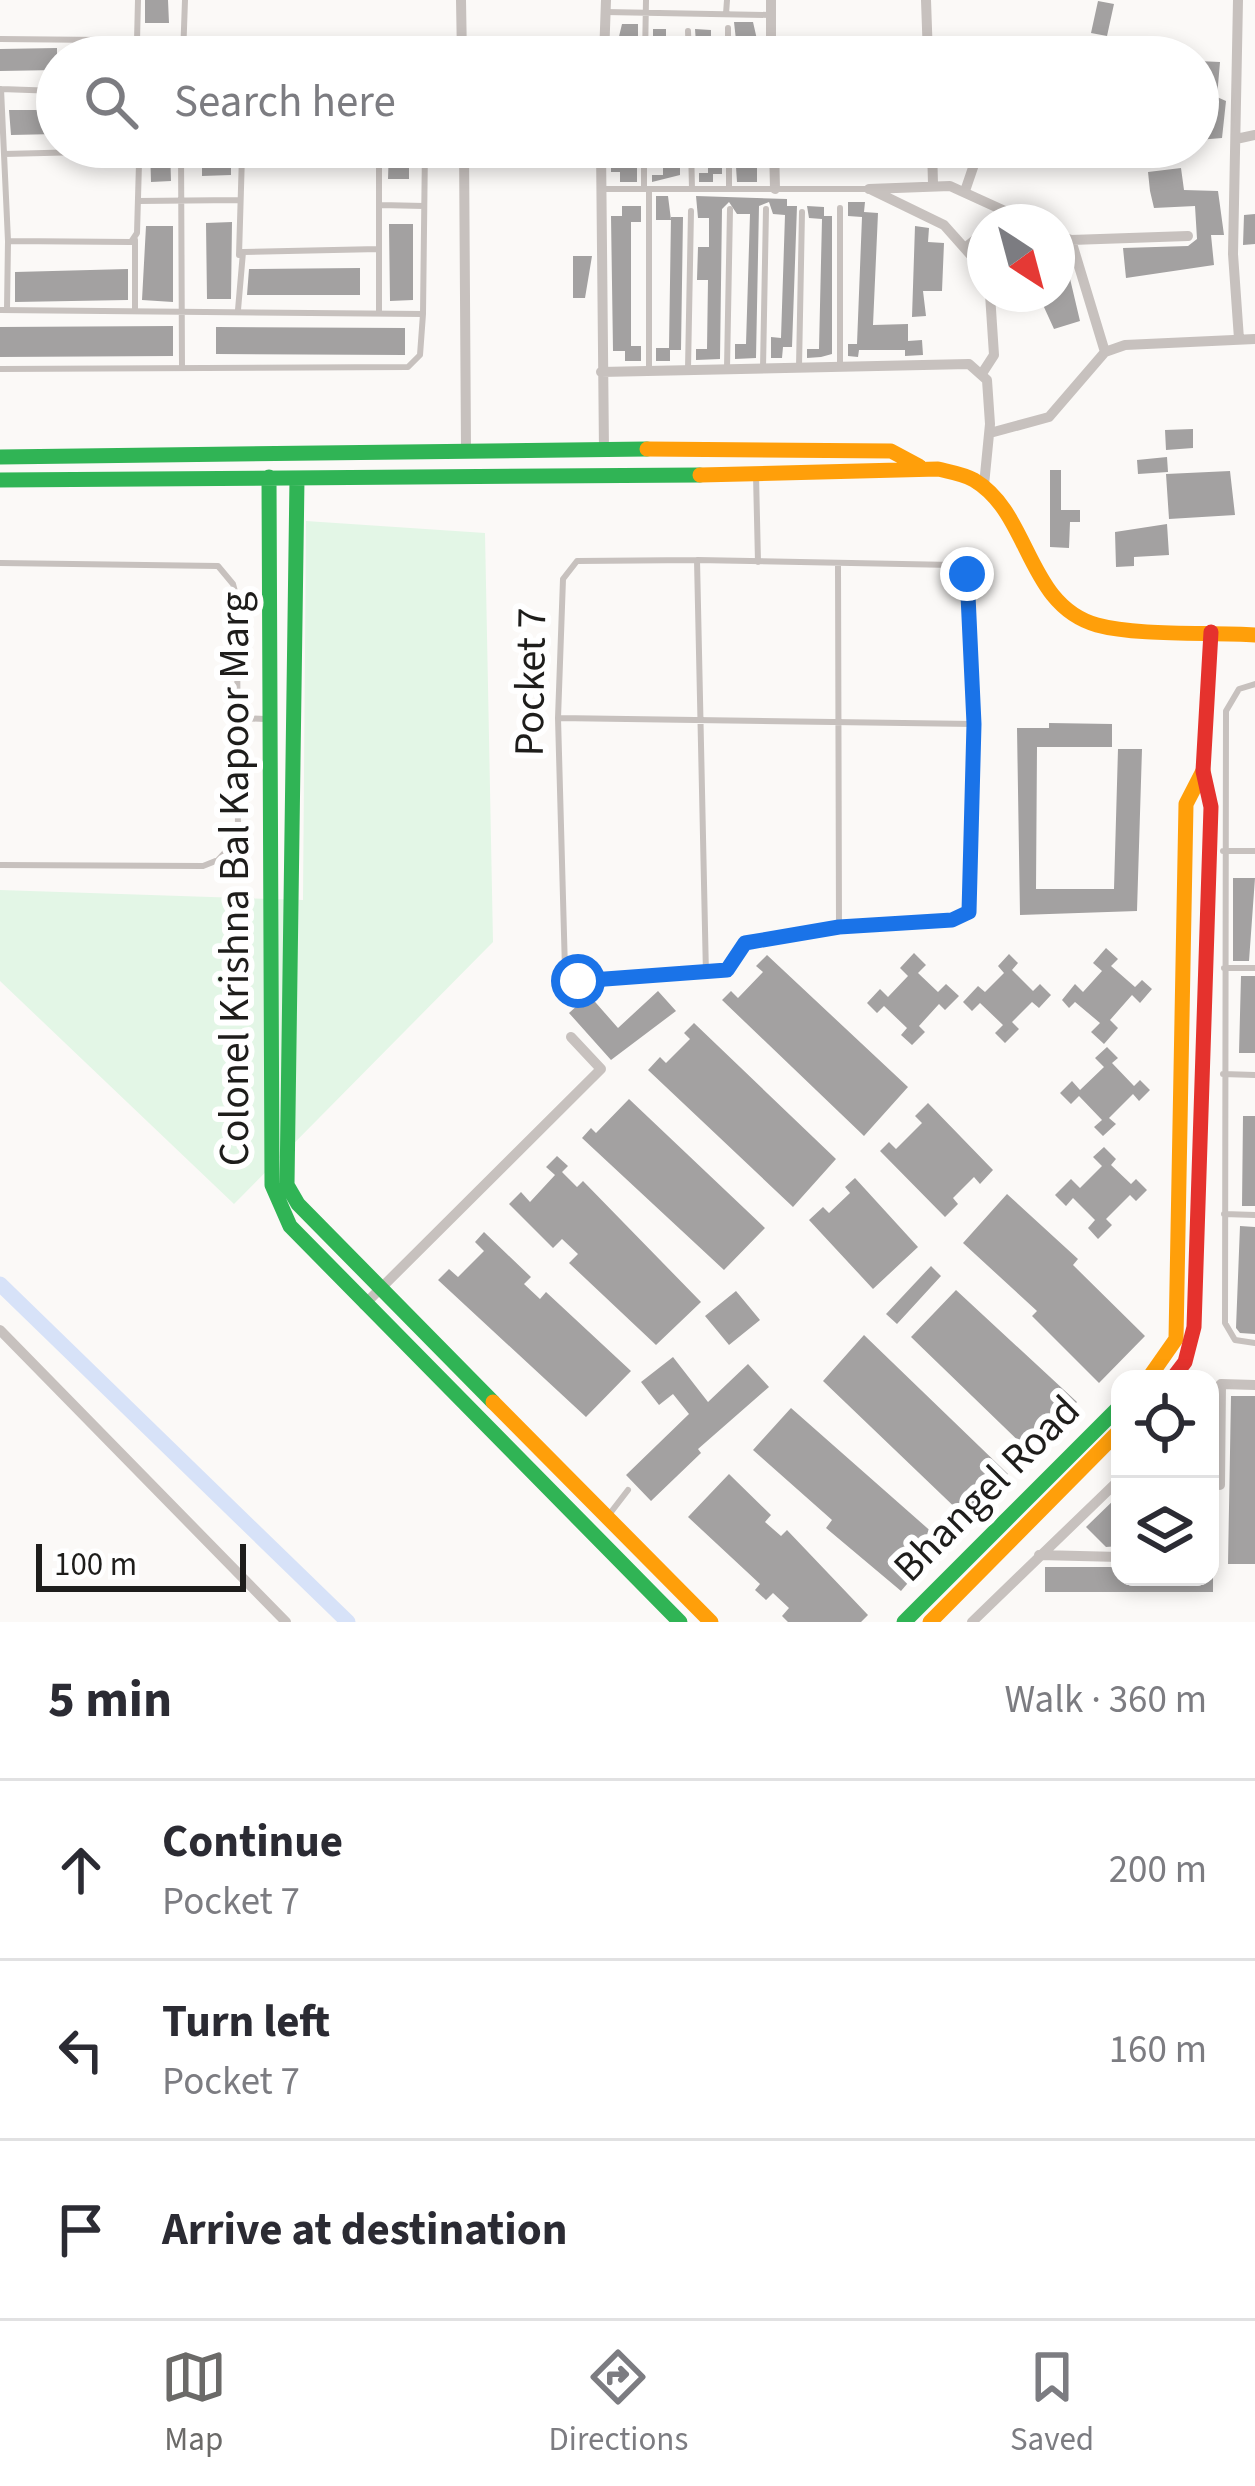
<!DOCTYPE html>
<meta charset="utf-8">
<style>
:root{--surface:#fff;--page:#f7f7f7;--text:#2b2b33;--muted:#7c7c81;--line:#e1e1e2;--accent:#6b6a68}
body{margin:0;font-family:"Source Sans 3",sans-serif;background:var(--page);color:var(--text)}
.controls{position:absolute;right:36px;bottom:36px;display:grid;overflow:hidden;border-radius:24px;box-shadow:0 6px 18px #0003}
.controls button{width:108px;height:108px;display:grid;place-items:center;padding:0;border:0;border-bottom:3px solid var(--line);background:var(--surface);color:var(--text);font:60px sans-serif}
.compass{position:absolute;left:967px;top:204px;width:108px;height:108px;border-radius:50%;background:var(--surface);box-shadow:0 6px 18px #0003;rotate:144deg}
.scale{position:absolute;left:36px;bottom:30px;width:210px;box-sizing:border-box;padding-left:12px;border:6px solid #1e1d1b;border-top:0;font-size:33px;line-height:42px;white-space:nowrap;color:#1e1d1b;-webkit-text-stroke:9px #fff;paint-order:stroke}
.stop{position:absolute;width:36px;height:36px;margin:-27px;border:9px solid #1a73e8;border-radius:50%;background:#fff}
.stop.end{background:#1a73e8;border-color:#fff;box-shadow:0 3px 12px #0008}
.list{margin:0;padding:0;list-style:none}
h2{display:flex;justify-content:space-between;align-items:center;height:156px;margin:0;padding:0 48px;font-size:51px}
h2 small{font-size:39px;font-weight:400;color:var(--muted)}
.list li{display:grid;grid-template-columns:78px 1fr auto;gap:36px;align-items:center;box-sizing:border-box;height:180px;padding:0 48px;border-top:3px solid var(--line)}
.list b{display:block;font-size:45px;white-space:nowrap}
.list p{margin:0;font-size:39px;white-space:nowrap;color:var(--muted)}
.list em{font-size:39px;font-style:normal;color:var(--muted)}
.icon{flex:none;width:66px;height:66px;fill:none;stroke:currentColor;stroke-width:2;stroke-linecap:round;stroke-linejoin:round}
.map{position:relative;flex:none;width:1255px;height:1622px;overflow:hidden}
.search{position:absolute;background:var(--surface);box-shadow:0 6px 18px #0003;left:36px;right:36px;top:36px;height:132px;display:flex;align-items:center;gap:30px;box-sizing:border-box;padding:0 42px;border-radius:66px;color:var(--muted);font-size:45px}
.sheet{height:696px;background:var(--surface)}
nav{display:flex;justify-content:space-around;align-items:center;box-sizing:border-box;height:168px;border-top:3px solid var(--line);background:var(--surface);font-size:33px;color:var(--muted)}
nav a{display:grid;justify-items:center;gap:6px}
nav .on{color:var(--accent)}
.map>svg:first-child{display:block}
.green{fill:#e3f6e6}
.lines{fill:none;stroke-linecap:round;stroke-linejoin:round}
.canal{stroke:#d7e2f8;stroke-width:15}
.building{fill:#a3a1a1}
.lane{stroke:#c7c1be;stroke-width:6}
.street{stroke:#c7c1be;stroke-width:10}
.fast{stroke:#30b455;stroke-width:15}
.slow{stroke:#ff9f0a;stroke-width:15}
.jam{stroke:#e5322d;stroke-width:15}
.route{stroke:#1a73e8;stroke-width:15}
.labels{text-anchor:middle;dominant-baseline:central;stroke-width:12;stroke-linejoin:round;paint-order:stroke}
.street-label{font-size:42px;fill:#1e1d1b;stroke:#fff}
</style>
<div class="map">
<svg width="1255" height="1622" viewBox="0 0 1255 1622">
<rect width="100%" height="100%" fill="#fbf9f7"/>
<!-- green -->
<path class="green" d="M306 521 485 533 493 942 234 1204 0 981V890L303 900Z"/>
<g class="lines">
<!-- canal -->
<path class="canal" d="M0 1284 348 1622"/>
</g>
<!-- building -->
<path class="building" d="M145 0H168L169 23H145Z
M1098 1 1114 4 1107 36 1091 33Z
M734 22H753L761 57H751V39L736 40Z
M622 24H638V43L623 42V57H614Z
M653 29H666V44H680V57H664V45H653Z
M695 29 711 30V39H721V57H709V43H696Z
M57 48V70L0 71V49Z
M1198 61 1220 62 1217 97 1226 101 1222 138 1198 140Z
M9 110H57V134L11 135Z
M150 147H170L171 181 151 182Z
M202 147H231V175L202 176Z
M389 147H409V179H388Z
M611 147H623V168H637V182H620V172H611Z
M663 147H680V175L652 182V175H663Z
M708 147H722V174H713V182H699V173H708Z
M753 147H764L765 168H757V182H737L736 167 753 166Z
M1181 168 1184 190 1218 191 1224 235H1211L1214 265 1126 278 1123 248 1188 246 1197 239 1195 206 1154 208 1150 191 1148 172Z
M656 196H668L671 220H656Z
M696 196 787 199V206H797L792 347H783L782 358H771V337L781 338 785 215 773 214 769 202 759 206 756 358 735 359V344H746L750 214H737L729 202 722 209 720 359 696 360V349H707L708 280H697L698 247H709V218H698Z
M848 202H865L864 212 878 213 873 325 908 324V341L922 340 923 355 905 356V350H859L858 357 848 356V344H857L862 217 848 216Z
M622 206H641V222H631V346H641V361H625V351H613L611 216H622Z
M807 206 824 207V216H832V354L821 357 807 358V349H819L822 219 809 218Z
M1255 214V244L1243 245 1244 215Z
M671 217H683L681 350H670V361H656V348H669Z
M232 222 231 299H207L206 223Z
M389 224H413V300L390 301Z
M146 226H173V302L142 300Z
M915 226 929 228 928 242 944 243 942 291H923L926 316 912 317Z
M1063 249 1080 321 1054 329 1038 294H1057V250Z
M573 256H592L585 298H573Z
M360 268V295H247L249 269Z
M128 269V300L15 302V272Z
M173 326V356L0 357V327Z
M216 327 405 328V355L216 354Z
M1193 429V448L1166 450 1165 430Z
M1167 457 1168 472 1138 474 1137 460Z
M1050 470H1061V510H1080V522H1070L1069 548 1050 547Z
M1230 471 1235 515 1169 519 1166 474Z
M1167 524 1169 555 1134 557V566L1116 567 1115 532Z
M1049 723 1112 724V747H1037L1036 889H1114L1118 749H1142L1137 911 1020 915 1017 728H1049Z
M1233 878H1255L1249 961H1233Z
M1106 948 1118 959 1111 966 1135 987 1142 980 1152 989 1140 1003 1132 995 1110 1020 1118 1028 1104 1044 1091 1032 1100 1023 1075 1002 1069 1008 1062 1000 1075 984 1083 992 1102 971 1093 963Z
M914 953 926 965 918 973 938 992 946 984 959 996 945 1010 939 1004 919 1026 925 1032 912 1045 901 1035 907 1028 884 1006 877 1013 867 1003 880 989 888 997 908 976 900 968Z
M1009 954 1018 963 1012 970 1033 991 1040 984 1051 995 1039 1008 1032 1002 1012 1022 1019 1029 1005 1043 995 1033 1003 1025 980 1003 972 1011 963 1002 978 986 985 992 1004 973 998 966Z
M767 955 908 1087 864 1136 722 1000 731 991 738 998 763 972 756 966Z
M1241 976H1255V1053H1239Z
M658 991 676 1011 611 1060 569 1013 589 995 618 1028Z
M694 1023 836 1159 793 1207 648 1070 660 1057 666 1063 690 1039 684 1033Z
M1107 1047 1118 1058 1112 1063 1134 1086 1140 1080 1150 1090 1139 1101 1133 1094 1109 1118 1116 1124 1103 1136 1094 1127 1102 1120 1079 1096 1071 1104 1060 1093 1072 1081 1080 1090 1104 1067 1095 1058Z
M629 1099 765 1228 724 1270 582 1138 591 1128 596 1133Z
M928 1103 993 1170 980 1184 974 1177 953 1198 958 1204 945 1217 880 1151 889 1142 896 1149 922 1123 915 1116Z
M1243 1116H1255V1206H1242Z
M1104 1147 1116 1159 1111 1165 1131 1184 1136 1179 1147 1190 1136 1201 1130 1195 1106 1219 1112 1225 1098 1239 1088 1228 1095 1220 1073 1198 1066 1206 1055 1195 1071 1179 1080 1188 1102 1166 1093 1157Z
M557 1156 568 1166 562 1172 577 1187 583 1181 701 1302 656 1345 569 1263 578 1254 562 1239 553 1248 509 1204 521 1192 530 1202 555 1175 546 1167Z
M855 1178 918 1247 873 1289 809 1220 823 1207 829 1213 850 1193 845 1187Z
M1007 1194 1078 1259 1073 1265 1145 1336 1099 1383 1032 1316 1037 1311 963 1243Z
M1240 1226 1255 1227V1334L1240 1333 1236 1328Z
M484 1232 531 1277 524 1284 540 1299 546 1292 631 1371 586 1417 438 1280 449 1269 458 1277 484 1251 475 1242Z
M931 1266 941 1276 897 1324 886 1314Z
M956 1290 1077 1402 1030 1452 911 1337Z
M736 1291 760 1320 729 1345 705 1316Z
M864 1335 1008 1474 966 1518 823 1381Z
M673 1357 708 1402 748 1364 769 1387 698 1449 701 1453 651 1501 626 1475 689 1414 673 1394 659 1405 641 1382Z
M1231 1396H1255V1564H1228Z
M791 1408 943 1542 901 1591 826 1528 832 1520 753 1450Z
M729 1474 771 1515 765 1522 781 1536 787 1530 868 1615 861 1622H788L782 1616 789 1608 773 1593 766 1600 755 1590 760 1584 688 1517Z
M1120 1494V1546L1106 1547 1086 1527Z
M1045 1567H1120V1577H1213V1592H1045Z"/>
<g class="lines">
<!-- lane -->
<path class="lane" d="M606 12 770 15
M726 14 727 0
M728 28V57
M688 31 689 57
M0 39 402 43 411 57
M137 41 138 0
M183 57 185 0
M645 57 646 0
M1 89 4 154
M1 89 57 91
M181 147 182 367
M379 147V311
M691 147 692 189
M729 147V189
M124 151 139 163 137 233 131 242 8 241 4 154Z
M602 189H869
M644 189V147
M649 189V370
M138 201 239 200
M380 205 424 206
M840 208V366
M135 240V309
M239 255 242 155 379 154
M7 309 8 241
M0 310 423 314 425 147
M238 310 243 252 379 249
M799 367 802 212
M727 368 730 209
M763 368 766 209
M0 369 408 367 420 355 423 314
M688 369 691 211
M756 475 758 562
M697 560 953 565 966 574 974 724 973 893 963 917 839 927 745 943 727 970 706 975 570 978 565 970 558 718 563 579 577 561Z
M697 560 706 975
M0 563 218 566 233 584 237 599 238 838 218 860 203 866 0 865
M838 565 839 927
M1255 684 1239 689 1226 711 1225 1323 1235 1340 1255 1343
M240 718 265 719
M558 718 974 724
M1223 851H1255
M1224 968H1255
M1223 1074 1255 1075
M1224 1214 1255 1215
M608 1516 628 1490"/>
<!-- street -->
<path class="street" d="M461 0 462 57
M771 0V57
M926 0 928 57
M1238 0 1233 254 1239 339
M604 57 606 0
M1236 139 1255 135
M464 147 466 448
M601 147 604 451
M774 147 775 189
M932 147 933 184
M869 189 950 186 1029 222
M872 190 944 225 985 271
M965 191 980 147
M1057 235 1071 240 1188 236
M1071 240 1105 352
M965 248 985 232
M601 372 969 364 987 380 990 424 984 485
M983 372 994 355 990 294
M990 433 1049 417 1105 352 1125 345 1255 339
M364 1305 601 1069 571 1037
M0 1330 286 1622
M1210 1395 1221 1384 1255 1385
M1220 1485 1221 1384
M1039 1555 1120 1557
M972 1622 1120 1479"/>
<!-- fast -->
<path class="fast" d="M0 457 647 449
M269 477 272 1185 290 1226 680 1622
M297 479 287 1185 298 1204 493 1402
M0 480 700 475
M904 1622 1120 1406"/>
<!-- slow -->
<path class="slow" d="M647 449 891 451 919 466
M700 475 938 469C950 472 964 474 974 480 1031 514 1026 605 1097 625 1137 636 1211 632 1255 635
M1148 1379 1176 1339 1186 804 1203 771
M493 1402 711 1622
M930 1622 1120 1430"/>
<!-- jam -->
<path class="jam" d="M1172 1379 1185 1362 1194 1327 1211 807 1203 771 1211 632"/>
</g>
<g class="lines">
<!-- route -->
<path class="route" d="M578 981 727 970 745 943 839 927 952 920 969 912 974 724 967 574"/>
</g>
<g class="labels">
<!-- street labels -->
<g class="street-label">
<text transform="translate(531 682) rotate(-89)">Pocket 7</text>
<text transform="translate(235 879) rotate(-90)">Colonel Krishna Bal Kapoor Marg</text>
<text transform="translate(987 1489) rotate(-45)">Bhangel Road</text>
</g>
</g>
</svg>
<div class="controls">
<button><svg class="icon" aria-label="locate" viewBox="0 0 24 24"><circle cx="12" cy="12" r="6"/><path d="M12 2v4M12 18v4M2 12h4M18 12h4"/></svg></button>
<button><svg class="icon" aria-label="layers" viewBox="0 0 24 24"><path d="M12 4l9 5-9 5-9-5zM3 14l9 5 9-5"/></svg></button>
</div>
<svg class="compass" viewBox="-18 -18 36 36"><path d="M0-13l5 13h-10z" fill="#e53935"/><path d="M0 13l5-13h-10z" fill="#7c7c81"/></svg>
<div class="scale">100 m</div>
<div class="stop" style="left:578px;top:981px"></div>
<div class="stop end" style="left:967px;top:574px"></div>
<div class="search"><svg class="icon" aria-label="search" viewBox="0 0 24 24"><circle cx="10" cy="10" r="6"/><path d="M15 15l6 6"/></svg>Search here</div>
</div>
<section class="sheet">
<h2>5 min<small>Walk · 360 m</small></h2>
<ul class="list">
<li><svg class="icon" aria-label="ahead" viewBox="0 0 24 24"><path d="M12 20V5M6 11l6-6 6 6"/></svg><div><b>Continue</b><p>Pocket 7</p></div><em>200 m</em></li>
<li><svg class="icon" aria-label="left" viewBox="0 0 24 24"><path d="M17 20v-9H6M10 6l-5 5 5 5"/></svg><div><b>Turn left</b><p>Pocket 7</p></div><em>160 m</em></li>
<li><svg class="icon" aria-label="arrive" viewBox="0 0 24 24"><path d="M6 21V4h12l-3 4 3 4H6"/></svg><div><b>Arrive at destination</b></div></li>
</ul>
</section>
<nav>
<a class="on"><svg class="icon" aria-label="map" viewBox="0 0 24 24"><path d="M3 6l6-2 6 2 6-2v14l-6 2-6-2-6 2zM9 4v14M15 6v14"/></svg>Map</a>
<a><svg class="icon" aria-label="directions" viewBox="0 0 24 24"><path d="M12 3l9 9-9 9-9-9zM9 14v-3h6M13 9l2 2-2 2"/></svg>Directions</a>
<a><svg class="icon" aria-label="saved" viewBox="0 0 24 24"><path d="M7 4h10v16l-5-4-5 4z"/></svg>Saved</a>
</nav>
